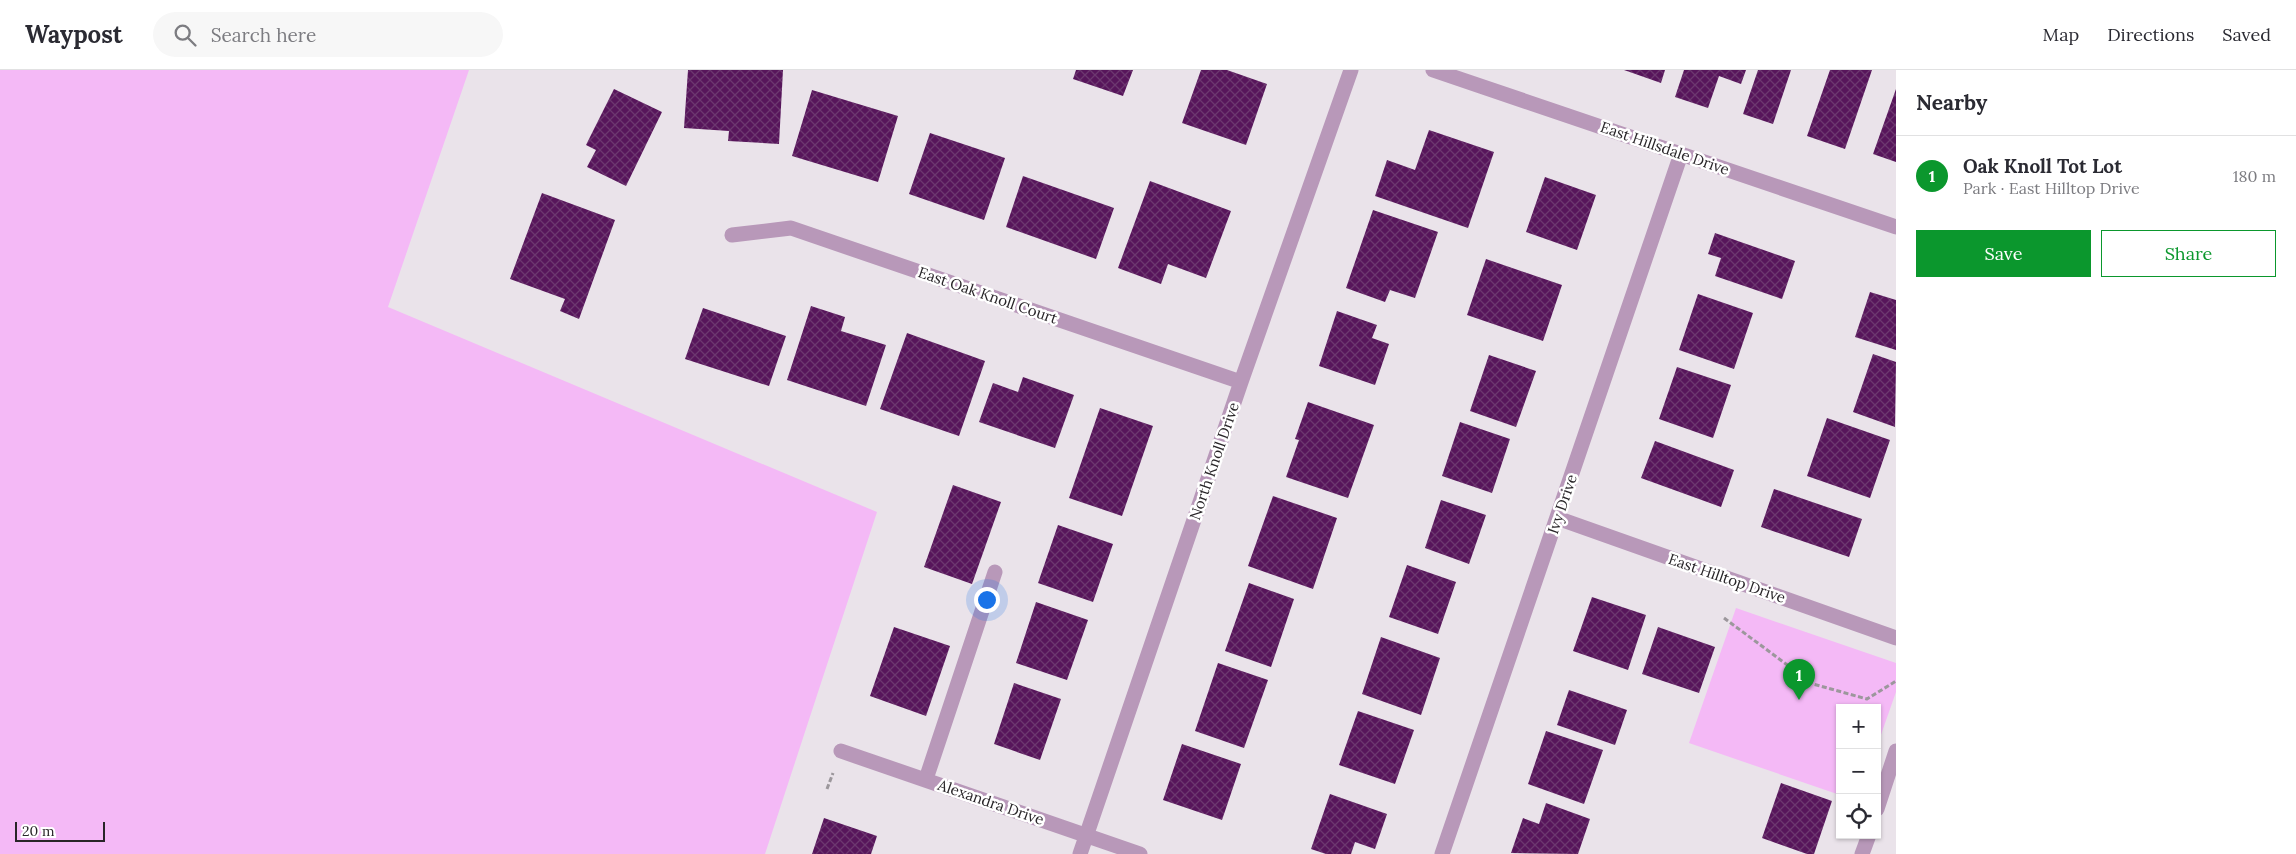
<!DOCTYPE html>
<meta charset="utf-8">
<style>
:root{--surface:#fff;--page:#f7f7f7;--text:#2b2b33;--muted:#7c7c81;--line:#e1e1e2;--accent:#0b972d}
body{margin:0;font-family:Lora,serif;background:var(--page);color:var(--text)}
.controls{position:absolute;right:15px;bottom:15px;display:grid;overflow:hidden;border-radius:0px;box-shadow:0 1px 4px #0004}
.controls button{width:45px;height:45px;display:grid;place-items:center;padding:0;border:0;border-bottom:1px solid var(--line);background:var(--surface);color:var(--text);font:25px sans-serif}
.scale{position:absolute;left:15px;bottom:12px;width:90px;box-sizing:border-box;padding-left:5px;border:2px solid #282528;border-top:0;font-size:14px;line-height:18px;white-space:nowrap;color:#282528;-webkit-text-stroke:4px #fff;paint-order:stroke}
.you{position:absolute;left:986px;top:529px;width:18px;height:18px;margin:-12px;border:4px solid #fff;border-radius:50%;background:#1a73e8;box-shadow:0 0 0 8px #1a73e833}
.badge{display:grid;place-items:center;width:32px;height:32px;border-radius:50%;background:var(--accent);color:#fff;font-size:16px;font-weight:700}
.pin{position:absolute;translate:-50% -41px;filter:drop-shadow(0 1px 2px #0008)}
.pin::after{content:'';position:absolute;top:26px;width:18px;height:15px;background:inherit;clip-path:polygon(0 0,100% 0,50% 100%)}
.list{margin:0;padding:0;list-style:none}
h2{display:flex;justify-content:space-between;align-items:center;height:65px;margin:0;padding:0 20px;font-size:21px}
h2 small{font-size:16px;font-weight:400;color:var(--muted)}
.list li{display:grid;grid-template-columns:32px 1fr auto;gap:15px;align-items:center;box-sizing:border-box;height:80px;padding:0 20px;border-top:1px solid var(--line)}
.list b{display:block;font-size:19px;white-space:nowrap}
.list p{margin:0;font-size:16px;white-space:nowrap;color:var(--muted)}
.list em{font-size:16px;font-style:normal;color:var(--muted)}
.actions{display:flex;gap:10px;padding:15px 20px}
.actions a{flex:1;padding:11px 0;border:1px solid var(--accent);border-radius:0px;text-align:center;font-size:18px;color:var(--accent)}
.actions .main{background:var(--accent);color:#fff}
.icon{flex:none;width:28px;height:28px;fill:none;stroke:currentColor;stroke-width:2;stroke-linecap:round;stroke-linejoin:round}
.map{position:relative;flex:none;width:1896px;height:784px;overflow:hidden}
header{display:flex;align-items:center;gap:30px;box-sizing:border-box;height:70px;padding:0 25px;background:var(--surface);border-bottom:1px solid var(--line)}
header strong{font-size:24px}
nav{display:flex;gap:28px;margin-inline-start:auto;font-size:18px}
.search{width:350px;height:45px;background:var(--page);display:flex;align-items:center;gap:12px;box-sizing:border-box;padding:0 18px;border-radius:28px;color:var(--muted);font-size:19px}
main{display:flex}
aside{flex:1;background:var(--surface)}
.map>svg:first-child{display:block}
.green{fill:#f4b9f6}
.building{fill:url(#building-cross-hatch)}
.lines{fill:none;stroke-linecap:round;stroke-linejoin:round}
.path{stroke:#9c979c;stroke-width:3;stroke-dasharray:5 2.5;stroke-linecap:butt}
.lane{stroke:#b898b9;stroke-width:15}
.street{stroke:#b898b9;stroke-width:15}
.labels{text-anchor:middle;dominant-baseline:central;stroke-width:5;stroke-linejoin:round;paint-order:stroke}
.street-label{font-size:15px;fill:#282528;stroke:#fff}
</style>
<header>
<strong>Waypost</strong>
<div class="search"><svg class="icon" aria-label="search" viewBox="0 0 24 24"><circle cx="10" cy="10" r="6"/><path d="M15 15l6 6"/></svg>Search here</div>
<nav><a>Map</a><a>Directions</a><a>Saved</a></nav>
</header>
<main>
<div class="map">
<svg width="1896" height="784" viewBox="0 0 1896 784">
<defs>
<pattern id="building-cross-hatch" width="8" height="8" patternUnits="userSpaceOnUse" patternTransform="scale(1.25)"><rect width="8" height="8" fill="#57155b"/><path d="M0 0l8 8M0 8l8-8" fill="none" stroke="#6c376f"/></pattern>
</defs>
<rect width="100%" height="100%" fill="#eae3ea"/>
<!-- green -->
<path class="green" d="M0 0H469L388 237 877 442 765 784H0Z
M1736 538 1896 593V622L1877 676V638H1840V725L1689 673Z"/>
<!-- building -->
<path class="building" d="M688 0H783L779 74 728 71 729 61 684 58Z
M1076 0H1133L1123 26 1073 9Z
M1201 0H1227L1267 14 1246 75 1182 53Z
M1624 0H1665L1661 13Z
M1684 0H1746L1741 14 1719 6 1708 38 1675 27Z
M1758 0H1791L1773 54 1743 44Z
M1830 0H1872L1845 79 1807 66Z
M614 19 662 42 626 116 587 97 596 80 586 75Z
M1896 19V92L1873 84Z
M812 20 898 46 878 112 792 86Z
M1429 60 1494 82 1468 158 1375 126 1387 90 1415 100Z
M930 63 1005 88 984 150 909 124Z
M1023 106 1114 138 1096 189 1006 157Z
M1545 107 1596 125 1577 180 1526 162Z
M1150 111 1231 141 1206 208 1168 194 1161 214 1118 198Z
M542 123 615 150 579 249 560 241 565 229 510 209Z
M1373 140 1438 162 1415 228 1390 220 1385 232 1346 218Z
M1715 163 1795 191 1782 229 1715 206 1721 188 1708 184Z
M1486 189 1562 215 1543 271 1467 245Z
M1870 222 1896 230V280L1855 267Z
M1698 224 1753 243 1734 299 1679 280Z
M811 236 845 247 841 261 886 275 866 336 787 310Z
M703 238 786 266 769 316 685 289Z
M1337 241 1377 255 1372 268 1389 274 1375 315 1319 296Z
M907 263 985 291 959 366 880 339Z
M1873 284 1896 292 1895 357 1853 342Z
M1489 285 1536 301 1516 357 1470 341Z
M1677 297 1731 315 1713 368 1659 349Z
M1023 307 1074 325 1055 378 979 352 993 313 1018 322Z
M1308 332 1374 355 1348 428 1286 407 1299 370 1295 369Z
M1100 338 1153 356 1122 446 1069 428Z
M1827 348 1890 370 1870 428 1807 406Z
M1460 352 1510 369 1492 423 1442 406Z
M1655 371 1734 400 1721 437 1641 408Z
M953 415 1001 432 972 514 924 497Z
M1774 419 1862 449 1849 487 1761 457Z
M1273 426 1337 448 1313 519 1248 496Z
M1441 430 1486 445 1469 494 1425 478Z
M1058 455 1113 474 1093 532 1038 513Z
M1407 495 1456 512 1438 564 1389 547Z
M1249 513 1294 529 1271 597 1225 581Z
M1592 527 1646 545 1628 600 1573 581Z
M1036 532 1088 550 1067 610 1016 593Z
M894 557 950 576 926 646 870 626Z
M1658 557 1715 577 1699 623 1642 604Z
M1381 567 1440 588 1421 645 1362 624Z
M1218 593 1268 610 1244 678 1195 661Z
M1014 613 1061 629 1040 690 994 674Z
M1569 620 1627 640 1615 675 1557 655Z
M1358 641 1414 660 1395 714 1339 695Z
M1546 661 1603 680 1584 734 1528 714Z
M1182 674 1241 694 1222 750 1163 730Z
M1781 713 1832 731 1814 784H1807L1762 768Z
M1330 724 1387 744 1375 779 1355 772 1351 784H1326L1311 779Z
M1546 733 1590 749 1578 784 1511 783 1523 748 1539 754Z
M824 748 877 766 871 784H812Z"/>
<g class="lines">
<!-- path -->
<path class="path" d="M1724 548 1813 614 1867 629 1896 611
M827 719 833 703"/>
<!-- lane -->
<path class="lane" d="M926 709 995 502
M1877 739 1896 681
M1862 784 1869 765"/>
<!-- street -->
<path class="street" d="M1433 0 1896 157
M732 165 791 158 1241 312
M1557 448 1896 568
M841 681 1140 784
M1080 784 1241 312 1351 0
M1442 784 1681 84"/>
</g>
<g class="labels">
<!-- street labels -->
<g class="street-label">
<text transform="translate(1665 78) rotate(19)">East Hillsdale Drive</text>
<text transform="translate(988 225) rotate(19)">East Oak Knoll Court</text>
<text transform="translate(1214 391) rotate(-71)">North Knoll Drive</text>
<text transform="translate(1562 434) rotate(-71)">Ivy Drive</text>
<text transform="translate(1727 508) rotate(19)">East Hilltop Drive</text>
<text transform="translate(991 732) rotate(19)">Alexandra Drive</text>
</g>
</g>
</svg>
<div class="controls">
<button>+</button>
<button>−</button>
<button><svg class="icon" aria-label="locate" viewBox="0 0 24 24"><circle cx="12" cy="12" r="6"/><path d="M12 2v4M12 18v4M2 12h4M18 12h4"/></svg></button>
</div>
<div class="scale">20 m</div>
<div class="you"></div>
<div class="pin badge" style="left:1799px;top:630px">1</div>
</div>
<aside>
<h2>Nearby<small></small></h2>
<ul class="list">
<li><span class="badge">1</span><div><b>Oak Knoll Tot Lot</b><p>Park · East Hilltop Drive</p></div><em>180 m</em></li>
</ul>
<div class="actions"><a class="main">Save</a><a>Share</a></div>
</aside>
</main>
